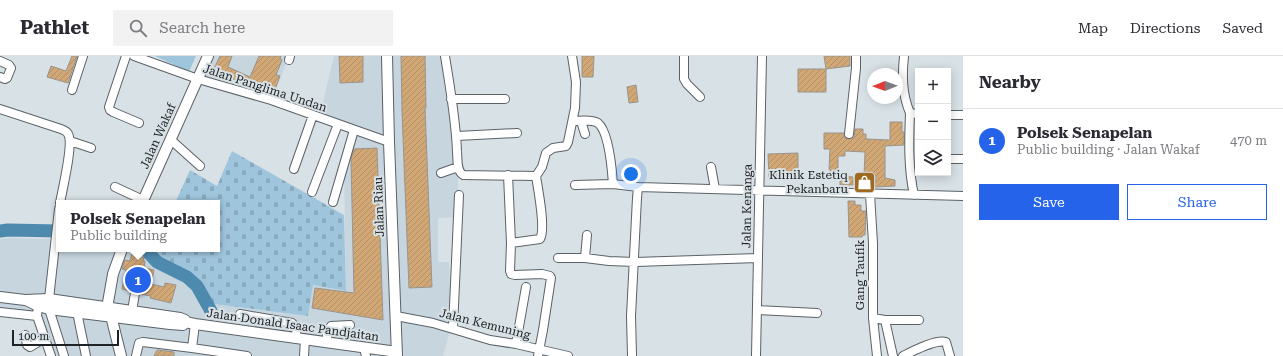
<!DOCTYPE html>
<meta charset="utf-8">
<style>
:root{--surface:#fff;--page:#f2f2f3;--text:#2b2b33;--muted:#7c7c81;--line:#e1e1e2;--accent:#2563eb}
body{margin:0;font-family:"Roboto Serif",serif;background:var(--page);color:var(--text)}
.controls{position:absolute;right:12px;top:12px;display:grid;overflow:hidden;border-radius:0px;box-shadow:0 2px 10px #0003}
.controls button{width:36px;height:36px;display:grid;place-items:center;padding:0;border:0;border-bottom:1px solid var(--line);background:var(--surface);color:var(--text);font:20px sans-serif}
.compass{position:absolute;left:867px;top:12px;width:36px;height:36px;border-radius:50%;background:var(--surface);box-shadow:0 2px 10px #0003;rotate:269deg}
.scale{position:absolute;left:12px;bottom:10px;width:107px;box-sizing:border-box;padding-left:4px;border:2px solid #202325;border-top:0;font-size:11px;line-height:14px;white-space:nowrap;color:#202325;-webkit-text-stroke:3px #d8e1e6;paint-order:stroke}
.you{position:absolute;left:631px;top:118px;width:14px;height:14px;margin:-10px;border:3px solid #fff;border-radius:50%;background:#1a73e8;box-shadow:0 0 0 6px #1a73e833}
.badge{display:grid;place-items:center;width:26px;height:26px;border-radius:50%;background:var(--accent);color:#fff;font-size:13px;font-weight:700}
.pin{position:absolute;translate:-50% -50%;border:2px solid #fff;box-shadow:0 1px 4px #0006}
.popup{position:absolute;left:56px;top:144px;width:164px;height:52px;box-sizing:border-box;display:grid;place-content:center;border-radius:0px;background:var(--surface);filter:drop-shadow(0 1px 3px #0005);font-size:13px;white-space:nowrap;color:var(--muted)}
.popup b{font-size:15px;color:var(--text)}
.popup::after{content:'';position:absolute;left:50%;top:100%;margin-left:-8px;border:8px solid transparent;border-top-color:var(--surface)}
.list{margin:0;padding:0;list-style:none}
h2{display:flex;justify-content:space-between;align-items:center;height:52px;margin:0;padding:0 16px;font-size:17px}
h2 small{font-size:13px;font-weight:400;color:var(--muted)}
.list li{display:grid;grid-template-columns:26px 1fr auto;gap:12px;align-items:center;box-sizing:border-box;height:64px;padding:0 16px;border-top:1px solid var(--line)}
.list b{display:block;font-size:15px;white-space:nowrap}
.list p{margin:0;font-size:13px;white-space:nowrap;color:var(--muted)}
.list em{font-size:13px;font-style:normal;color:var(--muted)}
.actions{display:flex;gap:8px;padding:12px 16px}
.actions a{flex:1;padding:9px 0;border:1px solid var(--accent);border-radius:0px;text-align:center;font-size:14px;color:var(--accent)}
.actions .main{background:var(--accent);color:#fff}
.icon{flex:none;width:22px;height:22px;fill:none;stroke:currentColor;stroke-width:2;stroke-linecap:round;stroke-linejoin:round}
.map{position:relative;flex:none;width:963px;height:300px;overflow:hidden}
header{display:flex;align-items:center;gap:24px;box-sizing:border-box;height:56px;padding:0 20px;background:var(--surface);border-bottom:1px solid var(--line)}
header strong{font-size:19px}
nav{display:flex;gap:22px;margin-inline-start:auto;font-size:14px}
.search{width:280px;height:36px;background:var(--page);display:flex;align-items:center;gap:10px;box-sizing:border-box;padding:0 14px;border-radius:0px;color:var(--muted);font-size:15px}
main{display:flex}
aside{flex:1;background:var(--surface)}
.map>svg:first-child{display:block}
.built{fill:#c7d5df}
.green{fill:#9fc5dd}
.cemetery{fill:url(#cemetery-stones)}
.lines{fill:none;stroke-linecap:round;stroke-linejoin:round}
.river{stroke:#4e8aad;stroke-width:13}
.building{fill:url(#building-hatch);stroke:#99948d}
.minor-casing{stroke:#5b6267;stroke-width:10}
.major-casing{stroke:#5b6267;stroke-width:12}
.minor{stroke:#fff;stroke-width:8}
.major{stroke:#fff;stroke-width:10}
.labels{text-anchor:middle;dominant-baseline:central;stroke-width:4;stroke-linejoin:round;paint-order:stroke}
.street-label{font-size:12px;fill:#202325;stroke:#d8e1e6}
.poi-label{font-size:12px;fill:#202325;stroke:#d8e1e6;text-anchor:end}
</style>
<header>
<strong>Pathlet</strong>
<div class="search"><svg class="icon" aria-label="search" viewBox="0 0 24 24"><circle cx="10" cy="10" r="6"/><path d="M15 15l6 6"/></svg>Search here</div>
<nav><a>Map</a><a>Directions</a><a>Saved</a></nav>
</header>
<main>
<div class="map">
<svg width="963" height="300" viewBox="0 0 963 300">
<defs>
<pattern id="cemetery-stones" width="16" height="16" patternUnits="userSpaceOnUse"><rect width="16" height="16" fill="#9fc5dd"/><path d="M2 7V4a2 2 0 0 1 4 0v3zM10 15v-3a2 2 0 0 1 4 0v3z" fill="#89a9be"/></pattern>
<pattern id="building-hatch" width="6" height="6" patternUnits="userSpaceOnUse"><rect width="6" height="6" fill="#d0a775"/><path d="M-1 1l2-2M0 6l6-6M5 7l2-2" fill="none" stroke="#b28f65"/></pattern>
</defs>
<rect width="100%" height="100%" fill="#d8e1e6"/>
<!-- built -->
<path class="built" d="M213 0H289L273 41 240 28 237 35 203 23Z
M334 0H444L458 117V161L438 162V206H449L451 272 443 300H50L37 264 0 259V183L8 182 42 183 59 182V193H136L155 209 185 224 195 232 202 245 214 248 308 260 313 229 346 235 344 113 355 75 319 63Z"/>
<!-- green -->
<path class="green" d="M155 0H196L189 16Z"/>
<!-- cemetery -->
<path class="cemetery" d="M232 95 344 159 346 235 313 229 308 260 214 248 199 227 186 218 159 205 149 193H217V147H175L190 114 217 130Z"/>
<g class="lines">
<!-- river -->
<path class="river" d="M0 175 8 174 59 175
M145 193 157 206 187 221 197 230 211 255"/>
</g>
<!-- building -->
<path class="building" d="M72 0H77L68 27 47 21 51 10 66 15Z
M220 0H232L228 11 250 21 259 0H281L280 3 282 4 276 19 280 20 274 36 258 29 257 33 213 15Z
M339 0H363V26L340 27Z
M401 0H425L426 52H425L432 231 409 232 402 56Z
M582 0H594L593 21H582Z
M824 0H850V10L826 13Z
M798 13H826V36H798Z
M636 29 638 46 629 47 627 31Z
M890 66H902V76H904V89L885 90V122L895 124V130L875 131 876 120H864L865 96 845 95V100H838V116H830V113H829L830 93H824V77H844V81L849 83 854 81 855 73H863V78H866V83L890 84Z
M377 92 383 264 312 252 315 232 354 237 351 103 354 93Z
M798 97V122H769L768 98Z
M840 120 853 121V129H840Z
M848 145H855V149H861V155H866L865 179H863L862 181H849Z
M132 197 144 202 143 205H145L144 212 154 214 151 228 164 231 165 227 176 229 171 247 150 242 151 240 140 238V235L136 232H133L130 235 122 233 126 214 122 213 125 204 130 205Z
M157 294 174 296V300H154Z"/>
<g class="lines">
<defs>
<path id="minor" d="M126 0 109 51 110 54 113 56 139 67
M134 0 198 23 271 44 389 86
M445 0C450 32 456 64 457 96 458 104 456 114 463 119L536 120
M684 0V23L687 28 700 41
M904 0C902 20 902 38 910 57L918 58
M289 4 290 0
M0 5 9 9 11 12 7 22 5 23 0 21
M72 34 83 0
M451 43H505
M0 53 61 73C63 74 67 75 68 78 74 87 62 135 60 147
M910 57C909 84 908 112 914 139
M948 59H963
M573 65C581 65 591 63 598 67 609 76 612 114 613 128L638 131 963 140
M581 65 585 78
M849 78 856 12V0
M457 80 517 77
M171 84 200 110
M70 85 91 92
M948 103H963
M711 111 715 133
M294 113 313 59
M441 117 458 111
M508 119 511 187 510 215 511 218 515 219 542 218 550 220 551 222 543 274 538 300
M575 129 613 128
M115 131 143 144
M312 136 338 68
M870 138 873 187V262L877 300
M333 146 354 74
M587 179 585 202 609 205 635 206 758 202
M511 187 540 183C546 173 538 133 536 120L542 111 546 97 553 92 566 90 568 86 575 52 576 26 572 0
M558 202H585
M49 243 59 153
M38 250 37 260 51 300
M49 253 64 300
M757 254 817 257
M132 255 135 237
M0 256 37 260
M77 256 86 300
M240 258 292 267C298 272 297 275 295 282
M396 260 433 267 490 284 516 288 568 300
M873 262 885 264H919
M885 264 893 300
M453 272 459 139
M25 279 27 289 30 291 45 282
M327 287V277L331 270 350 269
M516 288 526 231
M192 292 247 300
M364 292 366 300
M136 300 139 287 143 286 192 292 195 268
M304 300 305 283
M632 300 631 260 637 142 638 131
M756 300 762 0
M903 300C913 295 936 283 946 286L950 300"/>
<path id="major" d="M387 0 389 86 397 300
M142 147 208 0
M0 241 25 244 49 243 180 262 185 264V266L195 268 397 296
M26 244 38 250 49 253 170 268 183 269 185 266
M107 252 113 218 122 193
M111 260 121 300"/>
</defs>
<!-- minor casing -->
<use href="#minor" class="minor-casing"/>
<!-- major casing -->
<use href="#major" class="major-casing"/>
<!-- minor -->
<use href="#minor" class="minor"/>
<!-- major -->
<use href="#major" class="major"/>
</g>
<!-- icons -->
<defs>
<symbol id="shop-square" viewBox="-11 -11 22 22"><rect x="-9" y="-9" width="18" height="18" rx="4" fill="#9d6a20" stroke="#d8e1e6"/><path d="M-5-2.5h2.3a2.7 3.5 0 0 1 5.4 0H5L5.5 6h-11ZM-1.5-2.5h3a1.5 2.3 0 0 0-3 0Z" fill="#fff"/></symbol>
</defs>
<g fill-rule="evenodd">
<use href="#shop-square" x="852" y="114" width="25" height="25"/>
</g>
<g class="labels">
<!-- street labels -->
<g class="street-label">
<text transform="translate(265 32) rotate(18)">Jalan Panglima Undan</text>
<text transform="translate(158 80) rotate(-66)">Jalan Wakaf</text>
<text transform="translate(747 150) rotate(-89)">Jalan Kenanga</text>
<text transform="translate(379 151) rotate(-92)">Jalan Riau</text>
<text transform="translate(860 219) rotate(-90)">Gang Taufik</text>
<text transform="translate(485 268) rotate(14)">Jalan Kemuning</text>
<text transform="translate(293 269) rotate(8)">Jalan Donald Isaac Pandjaitan</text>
</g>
<!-- poi labels -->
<g class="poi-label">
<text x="848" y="119">Klinik Estetiq<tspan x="848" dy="14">Pekanbaru</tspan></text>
</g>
</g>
</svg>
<div class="controls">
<button>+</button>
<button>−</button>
<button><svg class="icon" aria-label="layers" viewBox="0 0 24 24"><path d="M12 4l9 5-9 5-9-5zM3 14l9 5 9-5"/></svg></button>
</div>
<svg class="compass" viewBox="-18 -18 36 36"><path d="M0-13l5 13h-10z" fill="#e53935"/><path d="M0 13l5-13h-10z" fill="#7c7c81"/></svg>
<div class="scale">100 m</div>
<div class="you"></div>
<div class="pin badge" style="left:138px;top:224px">1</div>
<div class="popup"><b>Polsek Senapelan</b>Public building</div>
</div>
<aside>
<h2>Nearby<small></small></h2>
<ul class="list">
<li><span class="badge">1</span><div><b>Polsek Senapelan</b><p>Public building · Jalan Wakaf</p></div><em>470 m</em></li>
</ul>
<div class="actions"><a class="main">Save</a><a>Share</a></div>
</aside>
</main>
